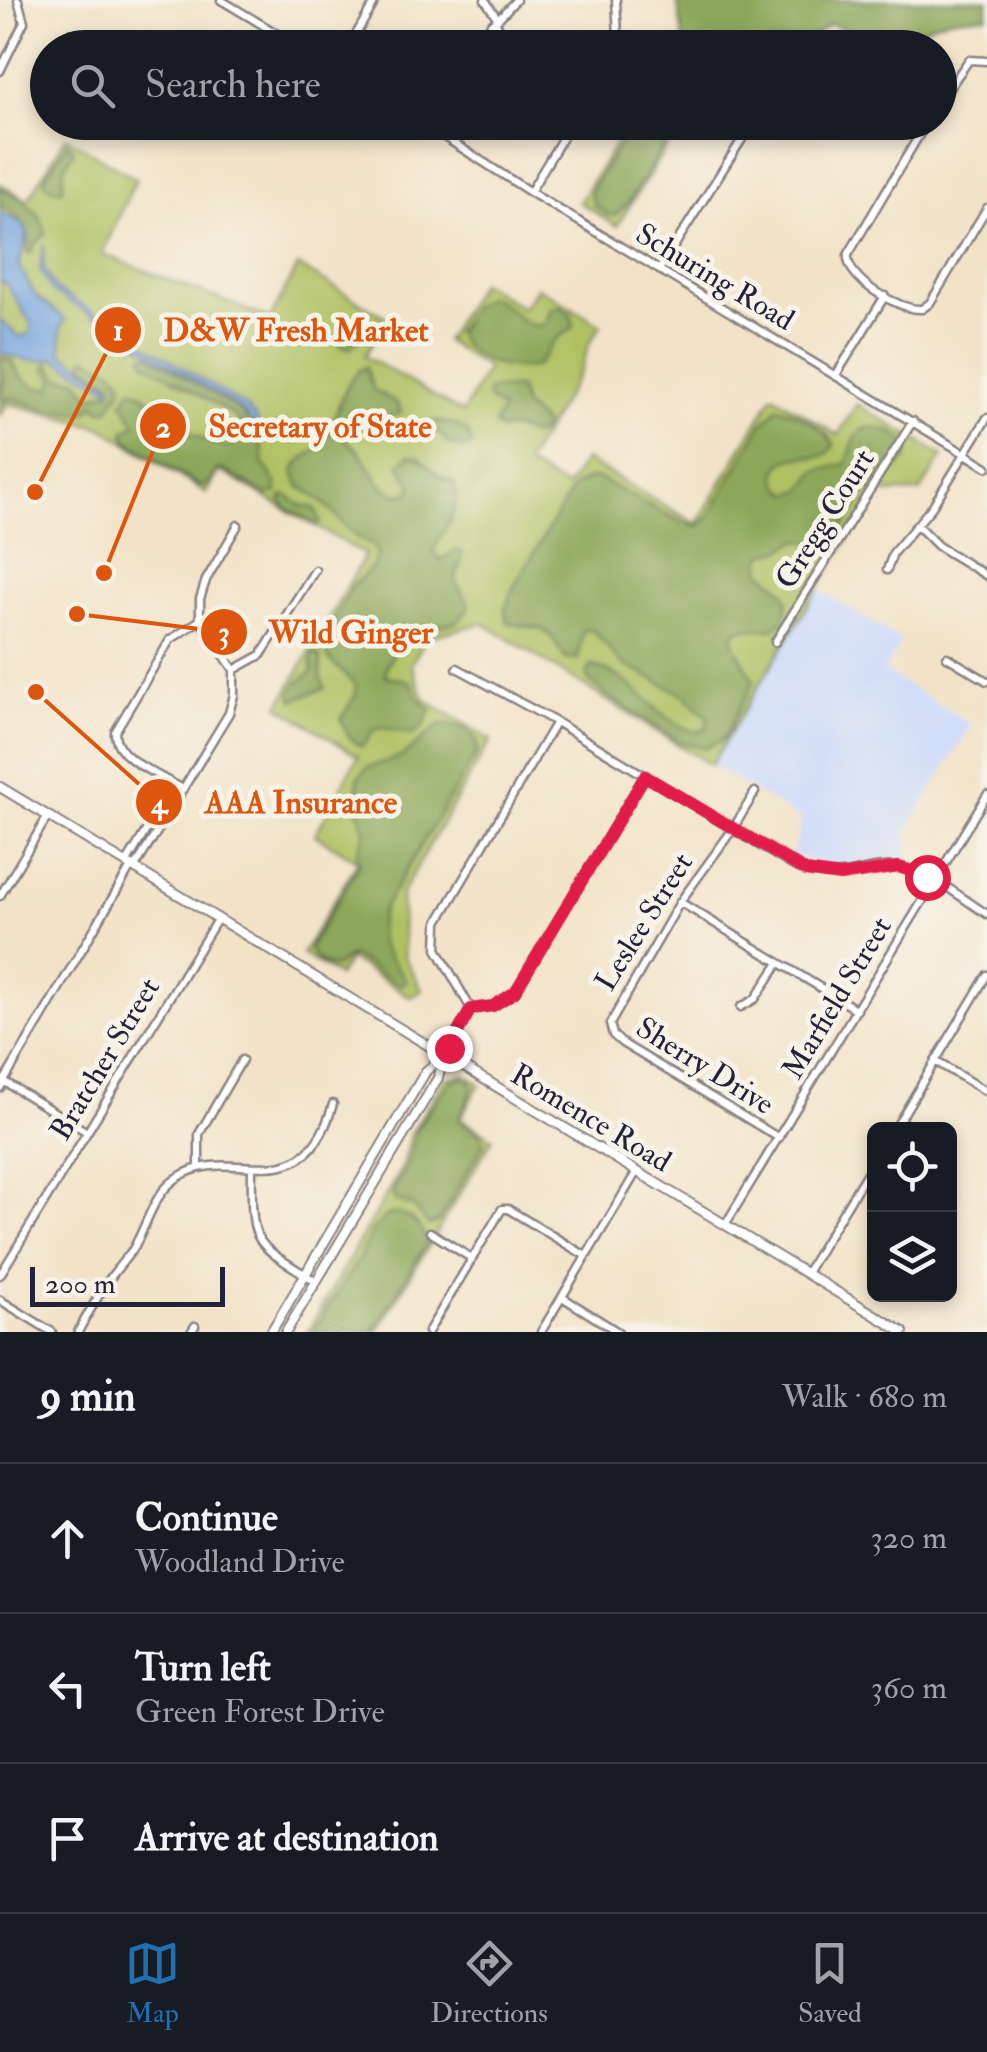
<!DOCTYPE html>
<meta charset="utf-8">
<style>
:root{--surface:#171b24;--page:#20242c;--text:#f1f3f6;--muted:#9ea1a6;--line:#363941;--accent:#1f6fb2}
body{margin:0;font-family:"IM FELL Double Pica",serif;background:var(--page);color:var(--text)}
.controls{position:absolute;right:30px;bottom:30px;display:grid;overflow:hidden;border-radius:15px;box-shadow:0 5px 15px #0003}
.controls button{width:90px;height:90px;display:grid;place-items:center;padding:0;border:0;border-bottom:2px solid var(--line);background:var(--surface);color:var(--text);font:50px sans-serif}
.scale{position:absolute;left:30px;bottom:25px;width:195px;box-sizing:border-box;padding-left:10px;border:5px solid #22223b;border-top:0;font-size:28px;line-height:35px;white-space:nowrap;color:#22223b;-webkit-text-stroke:8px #f7f3e8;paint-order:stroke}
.stop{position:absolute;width:30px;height:30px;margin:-22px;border:8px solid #e11d48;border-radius:50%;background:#fff}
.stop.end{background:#e11d48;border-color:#fff;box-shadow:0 2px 10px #0008}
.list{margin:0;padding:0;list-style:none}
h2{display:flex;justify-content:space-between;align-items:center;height:130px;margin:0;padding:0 40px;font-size:42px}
h2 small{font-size:32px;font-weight:400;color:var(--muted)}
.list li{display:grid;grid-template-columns:65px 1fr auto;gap:30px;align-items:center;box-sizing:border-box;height:150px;padding:0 40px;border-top:2px solid var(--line)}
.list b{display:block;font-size:38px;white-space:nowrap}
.list p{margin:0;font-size:32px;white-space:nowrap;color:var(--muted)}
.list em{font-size:32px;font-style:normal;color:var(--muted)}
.icon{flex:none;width:55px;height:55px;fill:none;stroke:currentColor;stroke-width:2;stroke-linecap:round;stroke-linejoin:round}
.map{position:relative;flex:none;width:987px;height:1332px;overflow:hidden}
.search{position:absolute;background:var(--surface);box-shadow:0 5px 15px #0003;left:30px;right:30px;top:30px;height:110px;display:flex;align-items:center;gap:25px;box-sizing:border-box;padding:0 35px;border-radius:55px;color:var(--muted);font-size:38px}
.sheet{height:580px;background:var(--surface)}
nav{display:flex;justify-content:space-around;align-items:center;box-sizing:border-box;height:140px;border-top:2px solid var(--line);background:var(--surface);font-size:28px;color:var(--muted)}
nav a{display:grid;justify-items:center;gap:5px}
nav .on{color:var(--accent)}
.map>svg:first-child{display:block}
.built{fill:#cddbfa}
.green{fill:#b0c164;stroke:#697250;stroke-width:2.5}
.forest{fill:#8ca75a;stroke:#57644a;stroke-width:2.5}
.water{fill:#75a4de;stroke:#4c638c;stroke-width:2.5}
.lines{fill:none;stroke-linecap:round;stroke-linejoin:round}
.minor-casing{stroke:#8a8282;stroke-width:11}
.tertiary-casing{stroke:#8a8282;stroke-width:12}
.minor{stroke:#fff;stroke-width:6}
.tertiary{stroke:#fff;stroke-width:8}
.route{stroke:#e11d48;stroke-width:12}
.labels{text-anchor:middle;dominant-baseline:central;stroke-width:10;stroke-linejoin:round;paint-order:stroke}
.street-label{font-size:30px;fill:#22223b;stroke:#f7f3e8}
.leader{fill:none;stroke:#de560e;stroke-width:4}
.callout-dot{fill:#de560e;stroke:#f7f3e8;stroke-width:4}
.mark-label{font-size:30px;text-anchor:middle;font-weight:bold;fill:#fff}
.callout-label{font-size:32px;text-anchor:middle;font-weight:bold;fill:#de560e;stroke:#f7f3e8;stroke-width:10;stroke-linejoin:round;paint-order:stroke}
</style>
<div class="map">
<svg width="987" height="1332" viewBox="0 0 987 1332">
<rect width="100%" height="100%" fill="#f7f3e8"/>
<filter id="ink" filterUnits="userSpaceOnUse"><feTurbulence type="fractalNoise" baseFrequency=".01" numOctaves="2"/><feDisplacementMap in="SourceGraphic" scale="20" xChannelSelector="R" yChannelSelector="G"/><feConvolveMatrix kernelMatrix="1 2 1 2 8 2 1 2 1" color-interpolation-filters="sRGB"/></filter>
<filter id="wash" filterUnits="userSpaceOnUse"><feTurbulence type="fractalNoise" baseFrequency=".0048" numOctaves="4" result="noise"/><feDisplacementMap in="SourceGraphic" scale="40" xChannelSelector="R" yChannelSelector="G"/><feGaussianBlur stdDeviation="2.25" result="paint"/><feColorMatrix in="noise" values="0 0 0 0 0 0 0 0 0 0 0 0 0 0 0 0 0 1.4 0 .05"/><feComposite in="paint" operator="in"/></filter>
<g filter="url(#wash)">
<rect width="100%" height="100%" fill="#f2e3c8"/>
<!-- built -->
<path class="built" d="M816 588 901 641 884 671 972 725 907 830 908 860 883 859 835 868 792 855 802 820 711 765Z"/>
<!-- green -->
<path class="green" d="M628 123H682L617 226 579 202Z
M66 137 136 179 102 254 270 319 298 266 387 318 365 356 463 413 487 368 445 341 480 282 523 308 537 287 601 325 589 344 581 370 526 464 566 488 585 460 697 524 773 395 838 435 857 404 943 456 920 492 876 493 711 765 483 623 427 637 411 664 424 699 491 740 401 894 404 956 422 990 411 997 349 959 338 976 302 954 358 861 315 835 358 756 279 706 365 555 220 471 206 493 103 428 8 403 0 415V184L28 200Z
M464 1074 480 1084 460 1118 493 1138 377 1332H307L403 1166 411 1134 444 1079Z"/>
<!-- forest -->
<path class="forest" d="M677 0H987V16C951 16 923 21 898 47H853L844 29 830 24 809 40H785L752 47H680L683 38Z
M633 123H678L627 204 615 215H608L593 204 590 191Z
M68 143 74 151 64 167 63 187 59 191 45 184V177Z
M0 188C22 198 41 209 46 234L36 243 31 254 27 252C33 230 20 214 0 206Z
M488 297C510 302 521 331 544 325L551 309 561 306 571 314 574 327 555 340 537 366C514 373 462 360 457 332L471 307Z
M370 321 375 328 349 348 340 345 343 336Z
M148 354 241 412 262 447 264 464 276 483 277 493 267 495 222 469 216 471 207 485 200 486 127 440 124 431 136 424 123 403 131 389C146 392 159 409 170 419 181 430 215 446 230 447L243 438 242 427 235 416 145 362 143 356Z
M87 357 113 370 122 381V388L108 410H101L94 404 85 413 47 410 12 398 0 402 3 382 0 360 4 358 13 362C18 377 32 390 50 388L53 384 52 376 45 368 48 363 60 378 77 379 90 396 111 391 110 382 84 365 83 361Z
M366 367 373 389 398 404 401 413 363 425 349 423 343 437C349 443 357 448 362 455 374 472 384 503 411 492L412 484 399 465 409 455 419 457 439 476 454 483C464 507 442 531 433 551L440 560 456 550 463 552 455 581 470 606 459 621C433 630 411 626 394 653 388 662 385 667 386 676L410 681 419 699 431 710 423 727 412 734 381 727 372 731 366 743 360 746 348 736 341 719 356 694 355 684 329 659 324 638 352 586 373 567 377 552C370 539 360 542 351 532 335 515 321 497 300 487L294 473C298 456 313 456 322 444 336 426 343 373 366 367Z
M519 388 524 406 544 424 542 431 535 436 512 428 500 430 494 424 502 409 489 400 487 393 492 389Z
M777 408C792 408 827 430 834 445 830 451 829 454 822 456 815 458 805 456 798 457 773 461 769 481 790 494L802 490 816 471 846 464 855 438 863 429C874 426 882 428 893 433 936 456 878 478 865 493 854 507 844 535 827 542 818 546 807 540 797 540L782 550 763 554 761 570C768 579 779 584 785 593 788 599 788 603 787 609 778 646 752 618 734 633V644L754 681 727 733 721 741 705 748 680 742 609 697 588 680 586 674 592 666C636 674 655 723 698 732L705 729 709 719 685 695 621 663 593 630H583L578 659H566L551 637 542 629 508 623 505 609 513 588 574 486 591 478 599 479 681 522 700 526 708 518 762 424Z
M436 421C452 423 472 426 471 446L465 449 448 444 442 435 429 427 430 422Z
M286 495 300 505 315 508 321 523 315 524 286 508 280 499Z
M314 652 320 656 321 678 325 688 293 700 291 693 297 683 313 671 311 658Z
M441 724C459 724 478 730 478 751L383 909C371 951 388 950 406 981L399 985 353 956 346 958 336 967C325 967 313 959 309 948L359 865 357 852 365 832 357 805 358 777 368 767 403 756Z
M462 1077 470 1081 473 1087 459 1120 480 1134 484 1143 439 1221 429 1225 412 1206 395 1200 392 1192 408 1164 416 1130 425 1115 451 1081Z
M392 1214C410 1214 424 1227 426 1244L373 1332H312L359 1259 373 1230 386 1216Z"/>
<!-- water -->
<path class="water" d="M0 213C44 228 22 240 19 267L36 296 66 320 61 326 62 353 110 385V389L55 359 31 361 0 353V320L20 337 30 333 32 325 7 285 0 280Z
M44 244V268L56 289 245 406 257 419 260 436 256 435 252 422 238 407 52 291 40 269Z"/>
</g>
<g filter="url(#ink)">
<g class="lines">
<defs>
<path id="minor" d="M221 0 301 48
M485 0 498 19 516 0
M348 48 376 0
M476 48 491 24 498 19
M487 48 499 28 496 23
M614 48 618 36 616 0
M0 71 24 22 18 0
M940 101 969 60 987 61
M421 122 530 192 987 467
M927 122 848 255C845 279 900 311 922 309L930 303 987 208
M433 130 441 122
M530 192 572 122
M659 270 753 122
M836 375 885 296
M918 526 938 546 987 576
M887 570 893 553 932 507 987 418
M775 642 913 421
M947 657 987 681
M457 668 556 722 794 866C845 888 862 861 903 868 932 872 962 899 987 914
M234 670 261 655 315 570
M183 789C162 776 114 759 115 732L170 640 200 620
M755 792 733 829 680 902 610 1024 613 1035 622 1043 779 1138
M127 862 156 814 183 789 229 713 234 695V670L200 620V599L206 580 238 525
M135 867 180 795
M0 896 48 816
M680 902 857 1010
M741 1007 755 999 779 963
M471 1009 437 949 438 922 556 722
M444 1056 471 1009 493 1006 515 992 645 775
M935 1061 987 1092
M0 1079 87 1132
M0 1088 132 865
M894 1130 987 975
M199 1166V1134L242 1060
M252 1168C251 1248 252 1241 317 1282
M725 1225 987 795
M430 1232 471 1258
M806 1273 874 1161
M0 1275 218 918
M562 1297 618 1332
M0 1300 52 1332
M78 1332C89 1312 100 1291 114 1273 120 1265 127 1257 133 1249 148 1224 152 1195 177 1178 230 1140 303 1211 333 1104
M191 1332 195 1326
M428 1332 502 1209H508L586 1256
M541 1332 637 1171"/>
<path id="tertiary" d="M0 787 903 1332
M271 1332 426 1071 444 1056
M286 1332 438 1078 444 1056"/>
</defs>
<!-- minor casing -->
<use href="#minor" class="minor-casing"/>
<!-- tertiary casing -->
<use href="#tertiary" class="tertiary-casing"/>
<!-- minor -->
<use href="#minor" class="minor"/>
<!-- tertiary -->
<use href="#tertiary" class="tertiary"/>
</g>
</g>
<g class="lines" filter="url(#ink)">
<!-- route -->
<path class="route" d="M449 1048 471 1009 493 1006 515 992 645 776 806 871 840 876 899 867 927 877"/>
</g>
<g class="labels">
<!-- street labels -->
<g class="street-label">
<text transform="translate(715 277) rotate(31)">Schuring Road</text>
<text transform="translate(825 519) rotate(-58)">Gregg Court</text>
<text transform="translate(644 922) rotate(-58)">Leslee Street</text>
<text transform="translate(837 998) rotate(-59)">Marfield Street</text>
<text transform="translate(105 1059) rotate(-59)">Bratcher Street</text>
<text transform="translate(705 1066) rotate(32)">Sherry Drive</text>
<text transform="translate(591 1118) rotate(31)">Romence Road</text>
</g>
</g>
<!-- callouts -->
<path class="leader" d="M35 492L118 330M104 573L163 426M77 614L224 632M36 692L159 802"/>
<g class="callout-dot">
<circle cx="35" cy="492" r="10"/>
<circle cx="104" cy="573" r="10"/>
<circle cx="77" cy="614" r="10"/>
<circle cx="36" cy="692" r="10"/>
<circle cx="118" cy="330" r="25"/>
<circle cx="163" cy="426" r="25"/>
<circle cx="224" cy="632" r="25"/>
<circle cx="159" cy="802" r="25"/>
</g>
<g class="mark-label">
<text x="118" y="340">1</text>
<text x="163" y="437">2</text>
<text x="224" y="642">3</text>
<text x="159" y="813">4</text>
</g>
<g class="callout-label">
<text x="296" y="341">D&amp;W Fresh Market</text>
<text x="320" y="437">Secretary of State</text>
<text x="351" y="643">Wild Ginger</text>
<text x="301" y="813">AAA Insurance</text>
</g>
</svg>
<div class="controls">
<button><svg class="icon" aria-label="locate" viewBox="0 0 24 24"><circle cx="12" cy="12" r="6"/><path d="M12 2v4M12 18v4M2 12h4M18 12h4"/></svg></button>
<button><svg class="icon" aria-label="layers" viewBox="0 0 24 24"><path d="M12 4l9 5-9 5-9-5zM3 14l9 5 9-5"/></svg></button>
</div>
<div class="scale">200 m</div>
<div class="stop" style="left:927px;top:877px"></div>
<div class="stop end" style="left:449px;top:1048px"></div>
<div class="search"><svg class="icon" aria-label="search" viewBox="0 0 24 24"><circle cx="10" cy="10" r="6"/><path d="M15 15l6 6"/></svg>Search here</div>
</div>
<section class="sheet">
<h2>9 min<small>Walk · 680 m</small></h2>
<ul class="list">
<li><svg class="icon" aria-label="ahead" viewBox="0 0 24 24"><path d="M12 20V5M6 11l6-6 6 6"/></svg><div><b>Continue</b><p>Woodland Drive</p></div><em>320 m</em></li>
<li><svg class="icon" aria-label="left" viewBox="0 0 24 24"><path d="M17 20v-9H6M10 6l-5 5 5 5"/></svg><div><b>Turn left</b><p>Green Forest Drive</p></div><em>360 m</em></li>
<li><svg class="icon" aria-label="arrive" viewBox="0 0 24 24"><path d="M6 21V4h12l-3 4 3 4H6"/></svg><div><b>Arrive at destination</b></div></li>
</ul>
</section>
<nav>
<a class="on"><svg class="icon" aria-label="map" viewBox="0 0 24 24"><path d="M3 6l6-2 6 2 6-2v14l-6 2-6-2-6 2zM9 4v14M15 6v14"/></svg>Map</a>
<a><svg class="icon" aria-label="directions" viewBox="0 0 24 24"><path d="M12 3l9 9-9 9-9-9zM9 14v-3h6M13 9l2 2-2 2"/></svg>Directions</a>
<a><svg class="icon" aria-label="saved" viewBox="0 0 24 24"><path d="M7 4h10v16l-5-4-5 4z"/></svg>Saved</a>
</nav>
